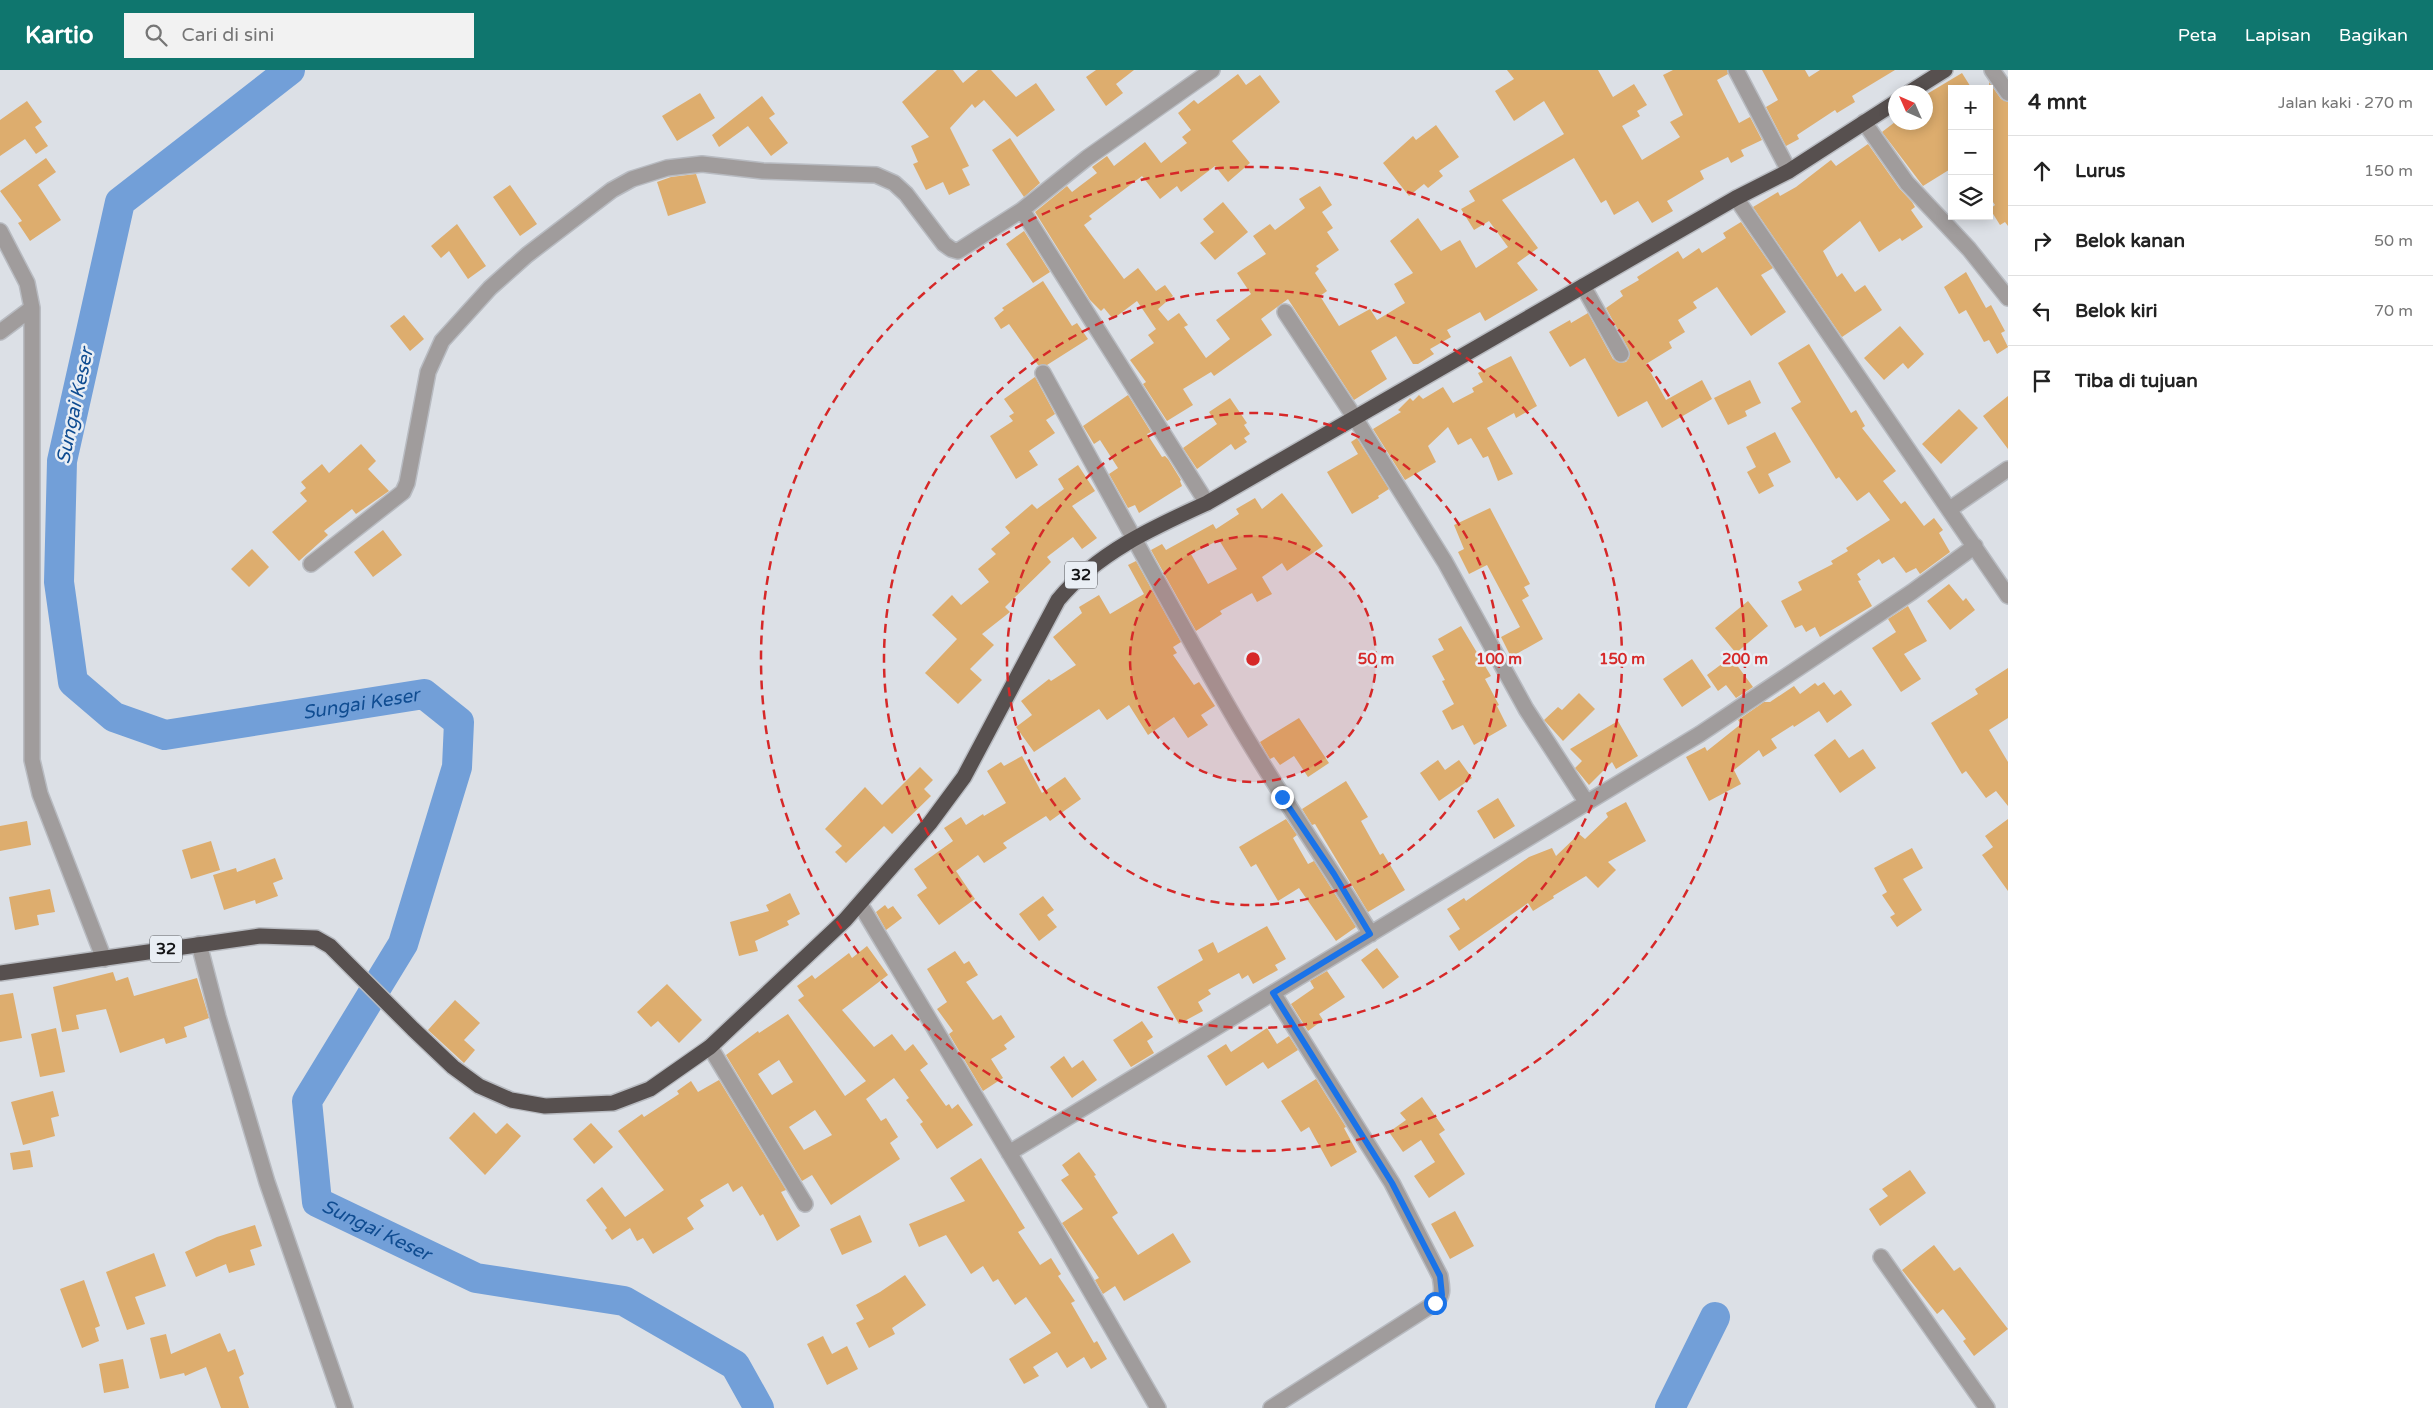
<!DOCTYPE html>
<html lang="id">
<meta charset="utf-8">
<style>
:root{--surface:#fff;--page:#f2f2f2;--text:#222;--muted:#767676;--line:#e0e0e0;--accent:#0f766e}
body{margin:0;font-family:"Varela Round",sans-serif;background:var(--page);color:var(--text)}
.controls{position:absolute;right:15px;top:15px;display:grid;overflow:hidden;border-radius:0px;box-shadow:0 2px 12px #0003}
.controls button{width:45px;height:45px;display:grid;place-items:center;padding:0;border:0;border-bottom:1px solid var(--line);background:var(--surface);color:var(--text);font:25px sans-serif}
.compass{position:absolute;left:1888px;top:15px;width:45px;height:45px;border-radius:50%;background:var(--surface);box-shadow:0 2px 12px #0003;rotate:315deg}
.stop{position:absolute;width:15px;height:15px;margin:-11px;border:4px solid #1a73e8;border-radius:50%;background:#fff}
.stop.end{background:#1a73e8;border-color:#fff;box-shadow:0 1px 5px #0008}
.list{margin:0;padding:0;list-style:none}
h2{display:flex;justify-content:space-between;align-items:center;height:65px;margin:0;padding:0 20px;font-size:21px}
h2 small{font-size:16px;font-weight:400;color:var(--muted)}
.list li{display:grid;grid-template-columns:32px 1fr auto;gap:15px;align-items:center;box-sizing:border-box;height:70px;padding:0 20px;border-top:1px solid var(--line)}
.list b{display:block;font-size:19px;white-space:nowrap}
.list em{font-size:16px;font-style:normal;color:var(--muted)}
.icon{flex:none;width:28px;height:28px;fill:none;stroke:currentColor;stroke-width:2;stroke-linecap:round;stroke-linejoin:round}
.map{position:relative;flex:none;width:2008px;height:1338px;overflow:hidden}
header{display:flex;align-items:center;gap:30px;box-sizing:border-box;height:70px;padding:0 25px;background:var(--accent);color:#fff}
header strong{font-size:24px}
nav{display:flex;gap:28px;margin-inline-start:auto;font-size:18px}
.search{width:350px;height:45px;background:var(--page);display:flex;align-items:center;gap:12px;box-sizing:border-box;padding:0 18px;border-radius:0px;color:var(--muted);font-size:19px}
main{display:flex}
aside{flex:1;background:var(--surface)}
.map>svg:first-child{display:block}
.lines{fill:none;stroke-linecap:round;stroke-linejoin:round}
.river{stroke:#729fd8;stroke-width:30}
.building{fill:#ddad6e;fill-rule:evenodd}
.minor-casing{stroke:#b8bbc1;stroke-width:18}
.highway-casing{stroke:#b8bbc1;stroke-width:18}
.minor{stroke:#a09c9c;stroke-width:15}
.highway{stroke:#57504f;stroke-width:15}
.route{stroke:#1a73e8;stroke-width:6}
.ring{fill:none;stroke:#d62828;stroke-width:2.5;stroke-dasharray:9 6}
.labels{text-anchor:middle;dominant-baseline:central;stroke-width:5;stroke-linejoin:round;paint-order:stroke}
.shield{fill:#e9eef4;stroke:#535559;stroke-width:1}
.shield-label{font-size:16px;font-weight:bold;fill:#131416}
.water-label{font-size:19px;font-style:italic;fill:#0f4c91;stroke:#e9eef4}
.centre{fill:#d62828;stroke:#e9eef4;stroke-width:2.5}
.ring-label{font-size:15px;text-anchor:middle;font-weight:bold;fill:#d62828;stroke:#e9eef4;stroke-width:5;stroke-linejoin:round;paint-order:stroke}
</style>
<header>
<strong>Kartio</strong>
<div class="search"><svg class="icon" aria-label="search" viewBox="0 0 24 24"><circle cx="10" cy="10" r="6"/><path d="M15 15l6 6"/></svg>Cari di sini</div>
<nav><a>Peta</a><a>Lapisan</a><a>Bagikan</a></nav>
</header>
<main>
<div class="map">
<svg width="2008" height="1338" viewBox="0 0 2008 1338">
<rect width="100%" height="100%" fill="#dce0e6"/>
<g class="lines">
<!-- river -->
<g class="river">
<path id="s1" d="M290 0 120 132 62 391 59 512 73 612 114 647 165 665 424 624 459 652 457 697 403 874 307 1031 317 1132 476 1208 624 1231 735 1295 759 1338"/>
<path d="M1670 1338 1715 1247"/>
</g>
</g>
<!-- building -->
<path class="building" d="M937 0H953L963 13 978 0H991L1016 27 1036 13 1055 40 1017 67 984 30 975 38 972 34 950 58 969 96 962 99 970 115 949 125 943 112 926 120 913 94 918 92 911 76 929 67 902 32Z
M1096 0H1134L1116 14 1123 23 1106 36 1086 7Z
M1507 0H1598L1613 27 1634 14 1647 35 1637 41 1640 46 1622 56 1642 90 1680 67 1670 52 1683 45 1663 5 1673 0H1727L1728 4 1717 10 1739 53 1750 47 1762 70 1741 80 1744 86 1731 93 1728 87 1700 101 1704 109 1667 131 1673 141 1652 153 1638 131 1614 145 1606 130 1601 133 1574 88 1502 130 1538 178 1517 193 1538 220 1485 251 1480 242 1447 260 1451 267 1430 279 1434 284 1418 294H1413L1396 266 1371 281 1387 309 1354 330 1288 229 1261 249 1272 265 1214 306 1211 302 1183 319 1193 335 1167 351 1143 314 1146 312 1130 290 1154 273 1148 265 1156 259 1137 231 1113 249 1104 238 1101 241 1090 230 1035 142 1067 116 1072 122 1097 103 1092 97 1107 86 1114 96 1145 72 1161 93 1187 73 1182 67 1191 60 1178 43 1194 30 1198 34 1238 4 1246 15 1260 5 1280 32 1232 71 1250 93 1228 112 1215 96 1181 122 1177 116 1160 129 1142 106 1089 146 1092 149 1084 155 1124 209 1138 198 1156 221 1165 215 1173 226 1158 239 1168 251 1179 243 1188 255 1184 257 1206 288 1230 269 1216 250 1251 224 1237 203 1266 184 1253 166 1270 154 1275 160 1305 138 1299 129 1320 116 1332 135 1322 142 1333 158 1327 162 1339 180 1316 196 1319 199 1315 203 1327 221 1320 226 1339 256 1370 239 1377 250 1405 233 1394 214 1413 203 1390 171 1418 148 1441 181 1460 170 1476 198 1508 177 1489 151 1474 160 1461 139 1475 131 1469 121 1564 64 1544 31 1514 51 1495 21 1514 9Z
M1762 0H1805L1809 7 1820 0H1895L1852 26 1855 32 1837 43 1835 40 1797 65 1799 69 1786 76 1766 37 1778 30Z
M1962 3 1972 19H1952V98L1923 116 1882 62 1895 52H1926V37L1932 33 1927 24Z
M1989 12 2001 29 2008 32V156L2005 152 2000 155 1990 139 1995 135 1989 126Z
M700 23 715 48 677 71 662 46Z
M762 26 775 44 769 48 788 73 771 86 748 56 719 77 712 65Z
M27 31 42 52 35 57 48 76 36 84 25 69 0 86V50Z
M1436 55 1459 87 1439 101 1443 106 1428 118 1424 114 1409 126 1383 93 1413 66 1416 70Z
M1010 68 1040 113 1024 127 992 80Z
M1868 74 1899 118 1912 132 1915 137 1911 140 1923 157 1902 171 1900 168 1879 182 1860 151 1823 181 1837 207 1842 203 1855 222 1865 215 1882 240 1842 267 1753 137 1778 122 1780 126 1796 117 1831 90 1836 96Z
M46 88 56 102 38 115 61 150 30 171 18 153 22 151 0 121Z
M696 104 706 133 668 146 657 112 671 107Z
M510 115 537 154 520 166 493 127Z
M1223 132 1248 162 1215 190 1200 173 1214 162 1203 149Z
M1741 152 1773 198 1761 205 1786 242 1751 266 1717 217 1693 232 1697 238 1678 250 1685 262 1669 272 1672 278 1646 294 1666 330 1702 310 1712 329 1662 358 1647 331 1618 347 1585 288 1570 297 1549 262 1570 250 1571 253 1588 243 1613 289 1620 293 1626 292 1629 288V280L1606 238 1623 226 1620 221 1639 210 1637 207 1678 181 1683 189 1699 178 1702 183 1726 168 1723 163Z
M457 154 486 196 468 209 449 181 441 188 431 176Z
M1024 161 1050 202 1033 213 1006 174Z
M1966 202 1986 238 1991 235 2005 261 2001 263 2008 277 1997 284 1989 270 1984 272 1966 240 1959 244 1944 217Z
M1043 211 1072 256 1077 253 1088 269 1047 295H1038L1009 254 1001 259 994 248 1004 240 1002 238Z
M404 245 424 269 410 281 390 256Z
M1900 256 1924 284 1908 299 1903 293 1884 310 1864 288Z
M1809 274 1851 343 1856 340 1865 356 1862 358 1896 401 1883 411 1901 434 1905 431 1924 456 1934 448 1943 460 1939 463 1950 482 1920 504 1916 498 1906 503 1894 487 1882 494 1879 489 1857 504 1861 510 1858 511 1872 536 1820 567 1815 557 1806 562 1802 555 1795 558 1781 531 1802 520 1798 512 1833 494 1831 491 1848 481 1846 478 1890 450 1869 422 1857 431 1839 407 1836 409 1791 338 1801 332 1778 293Z
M1511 286 1537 336 1516 348 1514 343 1487 358 1513 404 1498 411 1488 386 1483 388 1471 368 1458 375 1448 357 1428 376 1436 392 1405 410 1373 359 1401 342 1398 340 1410 328 1413 331 1419 325 1423 329 1443 317 1453 333 1474 322 1472 318 1483 312 1478 303Z
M1035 307 1055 344 1046 350 1055 363 1029 381 1038 395 1016 409 990 366 1013 351 1009 346 1014 343 1004 329Z
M1750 310 1761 333 1745 341 1747 346 1728 355 1714 328Z
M1128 325 1151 362 1147 364 1162 387 1165 386 1168 389 1181 410 1180 411 1182 416 1139 443 1135 435 1128 438 1109 404 1118 398 1100 370 1094 374 1083 356Z
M2008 326V379L1983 346Z
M1230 328 1247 353 1244 355 1250 364 1244 368 1247 372 1235 380 1231 374 1197 399 1183 378 1217 354 1209 342Z
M1959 339 1978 358 1941 394 1922 374Z
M1775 362 1791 392 1768 404 1774 416 1759 424 1747 402 1756 397 1746 377Z
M1357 368 1389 419 1378 426 1379 428 1352 444 1327 402 1358 384 1351 372Z
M361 374 376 391 368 399 389 421 356 444 352 439 324 461 328 465 299 491 272 462 307 431 300 423 306 418 301 412 322 394 329 403Z
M1078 395 1095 421 1072 436 1097 468 1082 479 1073 467 1047 487 1051 492 1005 537 1010 542 982 564 994 575 970 599 982 610 958 634 925 603 957 569 932 545 952 525 961 535 989 512 978 499 996 484 991 479 1010 463 1005 457 1032 434 1037 439 1064 419 1058 409Z
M1282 423 1323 476 1287 501 1282 493 1262 507 1272 524 1257 532 1252 523 1220 541 1222 544 1196 561 1151 480 1162 474 1166 480 1213 454 1216 459 1239 444 1236 439 1255 428 1262 439ZM1219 470 1237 499 1208 514 1191 484Z
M1490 438 1530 514 1524 517 1529 526 1522 530 1543 569 1511 587 1501 567 1520 557 1487 495 1469 504 1458 482 1464 479 1454 455Z
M383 460 402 485 373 507 354 482Z
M252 479 269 497 249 517 231 499Z
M1136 491 1181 572 1173 577 1177 583 1173 585 1194 615 1199 612 1215 636 1201 645 1208 655 1188 668 1174 647 1148 665 1129 635 1107 650 1099 639 1034 682 1016 657 1032 645 1021 631 1049 609 1051 611 1076 595 1053 567 1082 543 1079 537 1099 525 1110 544 1144 524 1128 495Z
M1949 514 1963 531 1966 528 1975 540 1950 560 1927 531Z
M1748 531 1768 556 1736 583 1715 558Z
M1908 536 1927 571 1904 584 1921 609 1901 622 1872 578 1896 562 1888 549Z
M1461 556 1491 606 1485 609 1499 635 1497 636 1507 656 1474 675 1463 655 1452 660 1442 641 1454 634 1442 611 1445 610 1432 586 1444 580 1438 569Z
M1731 587 1753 617 1736 628 1726 615 1718 621 1707 605Z
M1692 589 1711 617 1682 637 1663 609Z
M2008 598V648L1989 660 2008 692V736L1996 721 1986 728 1966 701 1962 704 1931 653 1978 624 1975 619Z
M1824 612 1834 625 1841 620 1852 635 1827 653 1819 641 1794 657 1793 655 1771 669 1777 678 1763 687 1759 680 1734 700 1741 714 1709 731 1686 687 1705 677 1707 681 1741 654 1738 650 1764 632H1770L1794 616 1800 624 1815 613 1818 616Z
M1579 623 1595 639 1563 671 1544 650 1558 637 1562 640Z
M1299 648 1329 693 1308 707 1294 686 1280 695 1274 687 1270 689 1260 672Z
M1618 651 1638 686 1616 699 1612 692 1589 715 1575 698 1582 691 1570 679Z
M1835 669 1849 688 1863 679 1876 698 1840 723 1814 685Z
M1022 686 1042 723 1065 707 1081 729 1050 751 1046 746 1003 773 1007 778 984 793 978 785 956 801 975 829 939 855 917 825 927 818 914 799 953 771 944 758 961 747 966 755 983 744 984 746 1006 733 987 701 1001 692 1004 696Z
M1438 690 1445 700 1459 690 1472 708 1439 731 1420 703Z
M920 697 933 710 924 719 931 726 892 764 884 756 846 793 835 782 842 776 825 759 865 717 882 735Z
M1346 711 1368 747 1361 751 1380 785 1383 783 1405 820 1368 842 1315 754 1312 755 1302 739Z
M1498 728 1515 756 1494 769 1477 741Z
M1626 732 1646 771 1608 792 1616 800 1598 818 1586 806 1553 826 1554 828 1533 841 1528 833 1459 881 1449 866 1460 859 1447 839 1464 828 1466 831 1529 787 1552 778 1556 786 1579 764 1585 769 1608 747 1606 743Z
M1286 749 1297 765 1293 768 1308 794 1314 791 1356 857 1336 871 1299 818 1278 831 1256 794 1251 797 1239 777Z
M2008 749V821L1982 785 1993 777 1985 766Z
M27 751 31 775 0 781V756Z
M211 771 220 800 191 809 182 780Z
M1912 778 1923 798 1903 809 1922 840 1897 857 1890 847 1895 844 1882 825 1887 822 1874 798Z
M275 788 283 809 273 813 278 826 256 834 255 830 224 840 213 805 236 798 237 802Z
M50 819 55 842 37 845 39 855 15 860 9 827Z
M790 823 800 844 787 851 789 855 755 871 758 881 739 886 730 852 769 841 766 835Z
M1043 826 1054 840 1047 845 1057 857 1039 871 1019 844Z
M885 835 888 839 893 836 902 848 886 860 876 842Z
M1267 856 1286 889 1275 895 1278 900 1253 914 1248 905 1242 909 1239 903 1208 920 1211 924 1198 932 1203 941 1179 954 1157 917 1203 890 1198 880 1213 872 1218 883Z
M867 876 888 905 842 940 874 977 892 964 905 981 913 974 928 994 920 1000 946 1036 949 1034 952 1039 958 1034 973 1055 937 1079 920 1054 923 1052 906 1030 909 1028 894 1008 866 1029 881 1051 886 1048 898 1067 890 1073 900 1089 831 1135 812 1105 802 1111 726 985 758 961 759 963 788 944 845 1026 866 1011 798 930 804 926 797 916 812 905 815 909 849 883 852 888ZM779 990 793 1012 772 1025 758 1004ZM815 1040 832 1065 804 1080 789 1057Z
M1377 878 1399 907 1383 919 1361 890Z
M955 881 964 894 969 891 978 905 966 912 993 950 1001 945 1015 967 1004 975 1007 979 991 989 1003 1008 983 1021 949 964 953 961 937 939 947 932 927 899Z
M1327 901 1345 927 1319 944 1323 950 1308 961 1291 934 1314 918 1310 911Z
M113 902 116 911 128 907 134 926 197 908 209 948 184 957 187 967 166 974 164 968 120 983 106 939 76 945 79 959 62 962 53 917Z
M667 914 702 950 679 973 658 951 651 957 637 942Z
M13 923 22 968 0 972V925Z
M455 930 480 953 464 970 475 980 464 993 428 960Z
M1142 951 1153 967 1147 971 1154 983 1131 997 1113 970Z
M56 958 65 1002 40 1007 31 964Z
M1267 958 1277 974 1289 966 1298 980 1268 999 1263 992 1226 1016 1207 986 1226 974 1231 982Z
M1064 986 1072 998 1083 990 1097 1010 1072 1028 1050 997Z
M1316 1009 1346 1057 1344 1058 1357 1082 1331 1097 1309 1057 1301 1062 1281 1031Z
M719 1010 786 1120 781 1122 800 1156 777 1171 763 1144 760 1146 742 1116 733 1122 728 1113 700 1130 704 1136 687 1148 694 1159 653 1184 643 1168 637 1171 630 1158 612 1170 605 1160 607 1158 586 1130 602 1117 625 1147 664 1120 618 1061 642 1044 644 1047 679 1024 677 1021 691 1011 698 1022Z
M53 1021 59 1046 51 1048 55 1066 23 1075 11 1032Z
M1422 1027 1445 1060 1439 1064 1465 1104 1429 1128 1414 1106 1435 1092 1421 1070 1403 1082 1389 1062 1406 1050 1400 1043Z
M474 1042 496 1064 507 1053 521 1066 485 1105 449 1068Z
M591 1053 613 1077 594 1094 573 1069Z
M30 1080 33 1097 13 1100 10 1083Z
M1079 1082 1096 1105 1094 1106 1118 1143 1112 1147 1138 1185 1173 1163 1191 1192 1124 1231 1115 1216 1103 1224 1095 1210 1099 1208 1062 1153 1083 1139 1061 1110 1069 1105 1062 1095Z
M981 1088 1025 1158 1018 1162 1040 1195 1051 1188 1061 1204 1058 1206 1075 1231 1071 1233 1094 1273 1097 1271 1107 1289 1091 1299 1084 1287 1067 1298 1057 1282 1033 1297 1039 1306 1024 1314 1009 1289 1051 1263 1026 1227 1015 1235 998 1209 993 1212 983 1196 971 1204 946 1165 919 1177 909 1154 965 1131 950 1108Z
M1910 1100 1926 1123 1880 1156 1869 1139 1888 1126 1882 1119Z
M1455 1141 1474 1176 1450 1189 1431 1154Z
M860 1145 872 1172 842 1185 830 1159Z
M255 1155 262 1176 250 1180 255 1195 229 1203 226 1194 196 1207 185 1182 217 1167Z
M1934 1175 1954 1201 1960 1197 2008 1259 1974 1286 1963 1271 1966 1269 1943 1239 1937 1244 1902 1200Z
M154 1183 166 1216 135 1227 145 1254 127 1260 106 1202Z
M905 1205 926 1235 892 1258 895 1264 869 1278 856 1253 864 1249 856 1235 880 1222Z
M84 1210 100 1256 95 1258 99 1271 82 1278 60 1219Z
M220 1263 228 1282 235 1279 244 1304 239 1307 249 1338H221L206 1297 185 1306 184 1303 160 1309 150 1268 166 1264 171 1284Z
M823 1266 832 1284 847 1276 858 1299 827 1315 807 1274Z
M123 1289 129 1318 104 1323 99 1294Z"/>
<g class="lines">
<defs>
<path id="minor" d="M1736 0 1789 101
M1992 0 2008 23
M1864 52 1907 113 1969 179 2008 228
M1736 128 2008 526
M0 161 27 213 32 238V690L40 724 104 889
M1583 216 1621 284
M1285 242 1355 348 1445 492 1526 639 1587 733
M0 262 32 238
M1043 303C1105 415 1166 529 1230 640 1274 717 1325 789 1371 864
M1207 433 1022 140 1087 88 1212 0
M1950 439 2008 399
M311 494 403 422 407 413 428 302 442 271 490 218 527 185 612 120 632 109 667 98 702 94 763 101 876 105 894 113 906 124 944 174 951 179 958 181 1022 140
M860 834 1056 1161 1158 1338
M199 874 218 947 267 1112 345 1338
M710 977 805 1134
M1009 1083 1700 664 1912 522 1975 476
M1881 1187 1987 1338
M1271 1338 1435 1233C1444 1225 1442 1218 1440 1206L1392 1113 1273 923"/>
<path id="highway" d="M1910 22 1945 0
M0 903 260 866 316 868 330 876 413 959 453 997 479 1016 511 1030 545 1036 613 1033 650 1019 710 977 845 850 930 753 964 707 1058 530C1097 483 1152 458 1207 433L1736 128 1789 101 1896 32"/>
</defs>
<!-- minor casing -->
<use href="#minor" class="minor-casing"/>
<!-- highway casing -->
<use href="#highway" class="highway-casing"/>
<!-- minor -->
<use href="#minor" class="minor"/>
<!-- highway -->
<use href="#highway" class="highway"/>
</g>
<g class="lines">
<!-- route -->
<path class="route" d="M1282 727 1334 804 1370 864 1273 923 1392 1113 1440 1206 1442 1225 1435 1233"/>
</g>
<!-- distance rings -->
<circle cx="1253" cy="589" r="123" fill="#d62828" fill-opacity=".12"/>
<g class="ring">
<circle cx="1253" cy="589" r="123"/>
<circle cx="1253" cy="589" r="246"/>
<circle cx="1253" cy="589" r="369"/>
<circle cx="1253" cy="589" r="492"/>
</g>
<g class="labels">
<!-- shield labels -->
<g class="shield">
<rect x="1065" y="491.5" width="32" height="27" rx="4"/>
<rect x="150" y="865.5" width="32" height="27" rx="4"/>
</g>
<g class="shield-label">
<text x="1081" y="505">32</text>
<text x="166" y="879">32</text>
</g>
<!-- water labels -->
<g class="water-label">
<text transform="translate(75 336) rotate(-78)">Sungai Keser</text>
<text stroke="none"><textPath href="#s1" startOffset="1009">Sungai Keser</textPath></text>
<text stroke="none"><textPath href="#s1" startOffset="1699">Sungai Keser</textPath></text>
</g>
</g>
<circle cx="1253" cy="589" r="8" class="centre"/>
<g class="ring-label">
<text x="1376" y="594">50 m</text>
<text x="1499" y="594">100 m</text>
<text x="1622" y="594">150 m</text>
<text x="1745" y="594">200 m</text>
</g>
</svg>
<div class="controls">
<button>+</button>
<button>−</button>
<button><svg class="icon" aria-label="layers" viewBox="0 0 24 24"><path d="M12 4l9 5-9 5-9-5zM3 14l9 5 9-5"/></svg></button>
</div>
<svg class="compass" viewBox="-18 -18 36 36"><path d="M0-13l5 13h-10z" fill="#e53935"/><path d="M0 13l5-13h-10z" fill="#767676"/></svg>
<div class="stop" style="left:1435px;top:1233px"></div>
<div class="stop end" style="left:1282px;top:727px"></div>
</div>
<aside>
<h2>4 mnt<small>Jalan kaki · 270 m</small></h2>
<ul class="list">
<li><svg class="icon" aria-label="ahead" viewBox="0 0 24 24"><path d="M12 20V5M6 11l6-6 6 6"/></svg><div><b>Lurus</b></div><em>150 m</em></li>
<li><svg class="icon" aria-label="right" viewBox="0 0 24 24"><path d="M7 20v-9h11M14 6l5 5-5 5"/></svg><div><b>Belok kanan</b></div><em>50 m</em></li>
<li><svg class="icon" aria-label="left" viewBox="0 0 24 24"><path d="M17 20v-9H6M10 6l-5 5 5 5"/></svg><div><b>Belok kiri</b></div><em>70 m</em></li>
<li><svg class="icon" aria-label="arrive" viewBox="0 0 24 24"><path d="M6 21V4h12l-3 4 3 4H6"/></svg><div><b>Tiba di tujuan</b></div></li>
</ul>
</aside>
</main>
